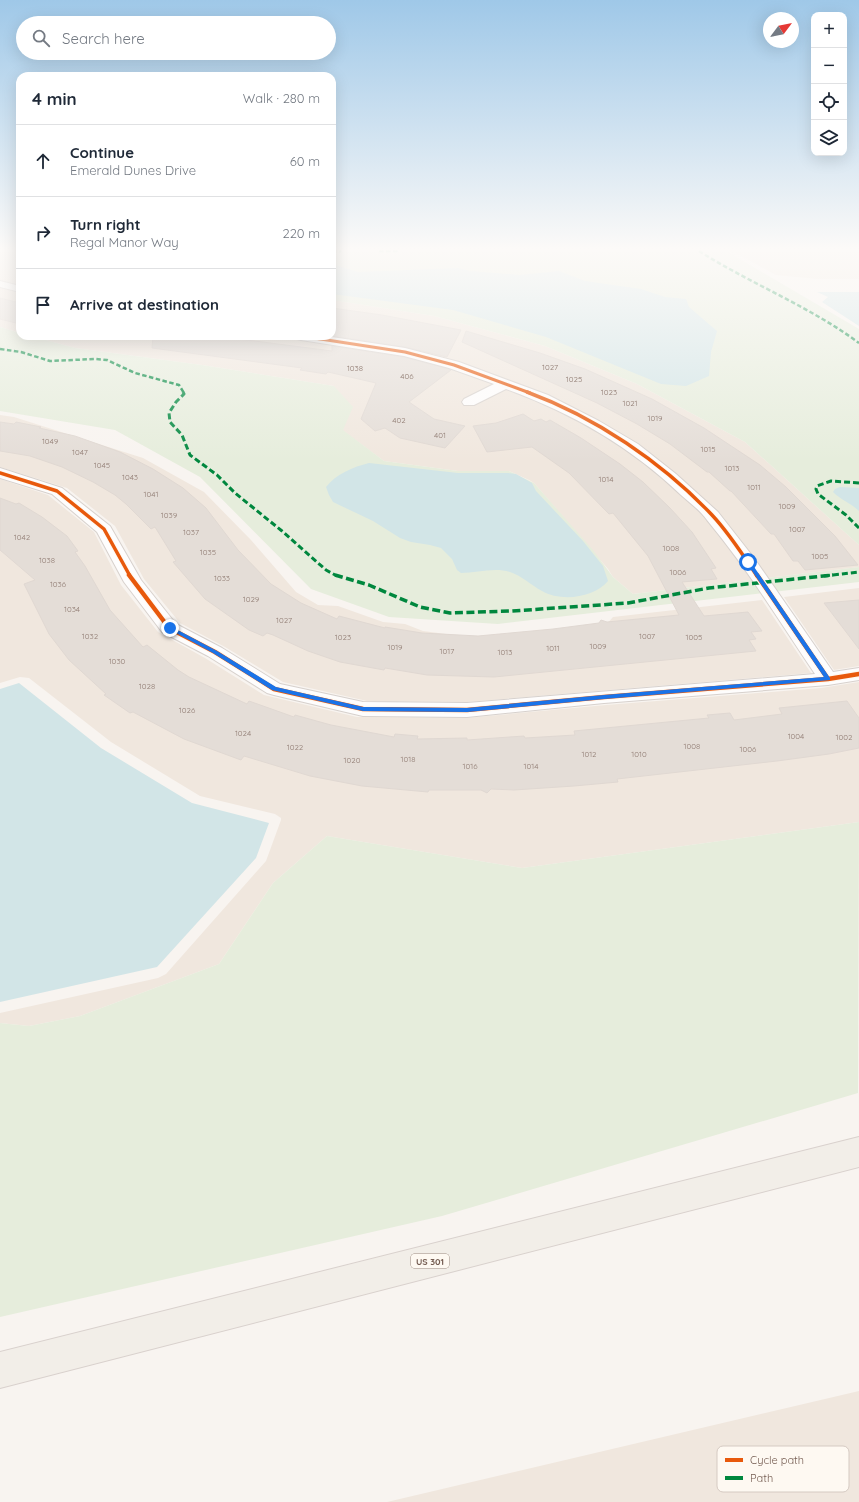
<!DOCTYPE html>
<meta charset="utf-8">
<style>
:root{--surface:#fff;--page:#f6f6f7;--text:#1f2937;--muted:#747a83;--line:#e0e1e3}
body{margin:0;font-family:Quicksand,sans-serif;background:var(--page);color:var(--text)}
.controls{position:absolute;right:12px;top:12px;display:grid;overflow:hidden;border-radius:8px;box-shadow:0 4px 16px #0002}
.controls button{width:36px;height:36px;display:grid;place-items:center;padding:0;border:0;border-bottom:1px solid var(--line);background:var(--surface);color:var(--text);font:20px sans-serif}
.compass{position:absolute;left:763px;top:12px;width:36px;height:36px;border-radius:50%;background:var(--surface);box-shadow:0 4px 16px #0002;rotate:58deg}
.stop{position:absolute;width:12px;height:12px;margin:-9px;border:3px solid #1a73e8;border-radius:50%;background:#fff}
.stop.end{background:#1a73e8;border-color:#fff;box-shadow:0 1px 4px #0008}
.list{margin:0;padding:0;list-style:none}
h2{display:flex;justify-content:space-between;align-items:center;height:52px;margin:0;padding:0 16px;font-size:17px}
h2 small{font-size:13px;font-weight:400;color:var(--muted)}
.list li{display:grid;grid-template-columns:26px 1fr auto;gap:12px;align-items:center;box-sizing:border-box;height:72px;padding:0 16px;border-top:1px solid var(--line)}
.list b{display:block;font-size:15px;white-space:nowrap}
.list p{margin:0;font-size:13px;white-space:nowrap;color:var(--muted)}
.list em{font-size:13px;font-style:normal;color:var(--muted)}
.icon{flex:none;width:22px;height:22px;fill:none;stroke:currentColor;stroke-width:2;stroke-linecap:round;stroke-linejoin:round}
.map{position:relative;flex:none;width:859px;height:1502px;overflow:hidden}
.search{position:absolute;background:var(--surface);box-shadow:0 4px 16px #0002;left:16px;top:16px;width:320px;height:44px;display:flex;align-items:center;gap:10px;box-sizing:border-box;padding:0 14px;border-radius:22px;color:var(--muted);font-size:15px}
.panel{position:absolute;background:var(--surface);box-shadow:0 4px 16px #0002;left:16px;top:72px;width:320px;height:268px;border-radius:12px}
.map>svg:first-child{display:block}
.residential{fill:#f0e7de}
.green{fill:#e6eddc}
.water{fill:#d2e5e7}
.building{fill:#e4ddd7;stroke:#e0d8d2}
.lines{fill:none;stroke-linecap:round;stroke-linejoin:round}
.street-casing{stroke:#d7d1cd;stroke-width:2}
.primary-casing{stroke:#d9d1cd;stroke-width:2}
.street{fill:#fefdfd;fill-rule:evenodd}
.primary{fill:#f2eee8;fill-rule:evenodd}
.quiet-far2{stroke:#00873e;stroke-width:2.5;stroke-dasharray:4.5 2.5;stroke-linecap:butt}
.quiet-far1{stroke:#00873e;stroke-width:3;stroke-dasharray:6 3;stroke-linecap:butt}
.quiet{stroke:#00873e;stroke-width:3.5;stroke-dasharray:8 3.5;stroke-linecap:butt}
.cycleway-far2-casing{stroke:#fef9f2;stroke-width:4.5}
.cycleway-far1-casing{stroke:#fef9f2;stroke-width:5.5}
.cycleway-casing{stroke:#fef9f2;stroke-width:7}
.cycleway-far2{stroke:#e8590c;stroke-width:3}
.cycleway-far1{stroke:#e8590c;stroke-width:3.5}
.cycleway{stroke:#e8590c;stroke-width:4.5}
.route{fill:#1a73e8}
.labels{text-anchor:middle;dominant-baseline:central;stroke-width:3.5;stroke-linejoin:round;paint-order:stroke}
.number-label{font-size:8px;fill:#927e75}
.shield{fill:#fef9f2;stroke:#9d8b81;stroke-width:1}
.shield-label{font-size:9px;font-weight:bold;fill:#745c51}
.key{fill:#fef9f2;stroke:#d5cac2;stroke-width:1}
.key-label{font-size:11px;fill:#745c51}
</style>
<div class="map">
<svg width="859" height="1502" viewBox="0 0 859 1502">
<rect width="100%" height="100%" fill="#f8f4f0"/>
<!-- residential -->
<path class="residential" d="M0 251H20V333L0 327Z
M732 251H859V279H817L776 275Z
M332 300 434 316 545 346 637 384 745 442 859 545V567L633 594 613 577 608 569 534 483 529 480 509 471H458L384 461 342 430 334 386 202 365 75 348 31 336H332Z
M0 415 14 417 143 458 204 492 251 540 296 592 318 605 338 606 383 622 405 624 423 631 469 637 606 625 613 617 762 600 811 673 467 702 367 701 283 682 225 647 180 623 144 579 115 526 67 488 0 467Z
M0 479 48 495 94 532 121 585 158 632 205 658 264 695 357 717 466 718 606 705 821 688 859 682V822L522 868 327 836 273 883 219 964 80 1016 29 1026 0 1023V1013L158 978 166 974 266 861 281 820V818L275 814 200 796 111 742 29 678 20 677 0 683Z
M859 588V666L834 670 784 597Z
M859 1391V1502H387Z"/>
<!-- green -->
<path class="green" d="M332 251H726L859 329V545L745 442 637 384 545 346 434 316 332 300Z
M0 327 20 333V336H31L75 348 202 365 334 386 353 407 343 430 384 461 458 471H509L534 483 593 550 613 577 633 594 859 567V582L498 624 389 617 311 589 200 477 115 430 0 411Z
M859 822 858 1093 442 1216 0 1317V1023L29 1026 80 1016 219 964 273 883 327 836 522 868Z"/>
<!-- water -->
<path class="water" d="M332 264 358 272 458 268 470 271 520 275 559 271 585 281 641 289 665 297 686 299 689 307 717 331 711 352 709 376 686 386 661 384 546 337 453 310 332 294Z
M817 292H859V326L822 302 828 297Z
M369 463 458 473H508L516 474 532 483 536 491 583 541 603 566 608 581C594 598 561 602 542 591 531 585 522 576 510 572 494 567 477 573 461 573L457 570 452 559 441 548 430 545 411 542 400 538 373 521 333 502 329 495 326 487C336 474 353 467 369 463Z
M840 487 859 488V511C851 503 841 500 833 492L835 489Z
M19 683 101 748 192 803 269 823 256 858 157 967 0 1002V689Z"/>
<!-- building -->
<path class="building" d="M0 298 20 303V324L0 319Z
M332 308 382 315 461 330 447 357 405 347 332 336Z
M466 331 540 353 585 369 652 399 704 428 760 465 786 487 835 536 858 565 805 570 798 561H793L774 534H771L731 491H730L709 472H707L670 444 637 424 597 403 462 342Z
M153 336H216L332 351V346L404 357 449 369 451 370 409 402 434 419 465 426 445 448 400 438 385 428 375 431 361 419 376 383 328 372 326 374 300 370 302 368 152 348Z
M523 414 534 421 541 419 546 422 550 420 581 438 620 464 643 482 670 508 692 532 716 568 711 569 717 579 682 582 704 616 748 612 762 631 751 632 756 639 749 640 756 651 494 677 427 675 385 668 384 670 340 662 308 651 273 635 267 633 263 636 249 630 205 599 173 562 176 561 155 527 151 529 126 504 115 495 93 482 62 467 30 456 0 451V422L14 424 16 422 41 427 39 428 75 436 120 452 153 469 183 488 206 508 238 550 271 584 301 603 337 619 339 616 385 628V627L422 633 478 636 553 629 599 623 601 620 607 622 679 615 648 556 613 513 609 514 569 473 532 447 487 452 473 426 496 423Z
M0 498 16 504 19 503 42 517 67 536 78 551 75 552 85 566 110 610 143 647 147 645 178 670 189 677 247 704 249 701 294 717 295 715 331 725 394 737 395 734 418 736 417 739 467 738V740L524 736 525 738 575 735 574 731 709 718 707 715 730 713 734 720 782 714 779 708 847 701 859 718V748L829 754 777 761 617 779 618 782 574 786 514 790 491 789 487 793 481 790H429L428 792 362 786 310 776 244 756 241 760 184 739 133 712 130 713 104 695 106 694 69 660 49 634 24 584 35 580 0 550Z
M859 600V649L824 603Z"/>
<g class="lines">
<defs>
<path id="street" d="M0 281 20 286V292L0 287Z
M295 336H325L405 348 459 362 548 395 599 421 638 444 676 474 718 512 754 558 833 672 859 668V680L828 685 604 703 467 717 363 716 274 695 267 693 208 656 162 632 124 582 97 532 52 494 0 478V468L62 488 110 526 141 580 176 624 222 648 280 684 363 702 467 703 815 674C780 622 747 568 707 520 700 510 690 503 681 495 630 446 572 413 506 389L474 405H464L462 402 464 399 494 384 449 368 404 356 301 340 297 339Z"/>
<path id="primary" d="M859 1137V1167L0 1388V1352Z"/>
</defs>
<!-- street casing -->
<use href="#street" class="street-casing"/>
<!-- primary casing -->
<use href="#primary" class="primary-casing"/>
<!-- street -->
<use href="#street" class="street"/>
<!-- primary -->
<use href="#primary" class="primary"/>
<!-- quiet-far2 -->
<path class="quiet-far2" d="M379 251H400
M699 251C751 284 809 306 859 343
M332 252 341 251
M0 349 21 352 50 361 95 359 107 360 135 373 179 385 184 393"/>
<!-- quiet-far1 -->
<path class="quiet-far1" d="M183 392 184 394 176 402 169 413 170 422 182 435 190 455 217 475 235 493 282 531 326 570 337 576
M859 483 831 481 817 486 816 489 818 494 846 515 859 528
M824 576 859 572"/>
<!-- quiet -->
<path class="quiet" d="M335 575 369 585 420 607 450 613 512 611 628 603 709 588 833 575"/>
<defs>
<path id="cycleway-far2" d="M301 336 405 352 454 365 530 393"/>
<path id="cycleway-far1" d="M527 392C595 417 662 462 712 515 729 533 743 555 757 576
M0 473 57 491 104 529 130 576"/>
<path id="cycleway" d="M129 575 169 628 215 652 274 689 363 709 467 710 604 697 828 679 859 674
M757 575 828 679"/>
</defs>
<!-- cycleway-far2 casing -->
<use href="#cycleway-far2" class="cycleway-far2-casing"/>
<!-- cycleway-far1 casing -->
<use href="#cycleway-far1" class="cycleway-far1-casing"/>
<!-- cycleway casing -->
<use href="#cycleway" class="cycleway-casing"/>
<!-- cycleway-far2 -->
<use href="#cycleway-far2" class="cycleway-far2"/>
<!-- cycleway-far1 -->
<use href="#cycleway-far1" class="cycleway-far1"/>
<!-- cycleway -->
<use href="#cycleway" class="cycleway"/>
</g>
<!-- sky -->
<linearGradient id="sky" x2="0" y2="1"><stop stop-color="#9fc8e8"/><stop offset="0.54" stop-color="#fcfaf8"/><stop offset="1" stop-color="#fcfaf8" stop-opacity="0"/></linearGradient>
<rect width="859" height="461" fill="url(#sky)"/>
<!-- route -->
<path class="route" d="M748 561H750L830 678V680L604 699 467 712 363 711 272 690 213 653 167 628 172 627 217 651 276 687 363 707 467 708 604 695 824 677 746 562Z"/>
<g class="labels">
<!-- number labels -->
<g class="number-label">
<text x="550" y="367">1027</text>
<text x="355" y="368">1038</text>
<text x="407" y="376">406</text>
<text x="574" y="379">1025</text>
<text x="609" y="392">1023</text>
<text x="630" y="403">1021</text>
<text x="655" y="418">1019</text>
<text x="399" y="420">402</text>
<text x="440" y="435">401</text>
<text x="50" y="441">1049</text>
<text x="708" y="449">1015</text>
<text x="80" y="452">1047</text>
<text x="102" y="465">1045</text>
<text x="732" y="468">1013</text>
<text x="130" y="477">1043</text>
<text x="606" y="479">1014</text>
<text x="754" y="487">1011</text>
<text x="151" y="494">1041</text>
<text x="787" y="506">1009</text>
<text x="169" y="515">1039</text>
<text x="797" y="529">1007</text>
<text x="191" y="532">1037</text>
<text x="22" y="537">1042</text>
<text x="671" y="548">1008</text>
<text x="208" y="552">1035</text>
<text x="820" y="556">1005</text>
<text x="47" y="560">1038</text>
<text x="678" y="572">1006</text>
<text x="222" y="578">1033</text>
<text x="58" y="584">1036</text>
<text x="251" y="599">1029</text>
<text x="72" y="609">1034</text>
<text x="284" y="620">1027</text>
<text x="90" y="636">1032</text>
<text x="647" y="636">1007</text>
<text x="343" y="637">1023</text>
<text x="694" y="637">1005</text>
<text x="598" y="646">1009</text>
<text x="395" y="647">1019</text>
<text x="553" y="648">1011</text>
<text x="447" y="651">1017</text>
<text x="505" y="652">1013</text>
<text x="117" y="661">1030</text>
<text x="147" y="686">1028</text>
<text x="187" y="710">1026</text>
<text x="243" y="733">1024</text>
<text x="796" y="736">1004</text>
<text x="844" y="737">1002</text>
<text x="692" y="746">1008</text>
<text x="295" y="747">1022</text>
<text x="748" y="749">1006</text>
<text x="589" y="754">1012</text>
<text x="639" y="754">1010</text>
<text x="408" y="759">1018</text>
<text x="352" y="760">1020</text>
<text x="470" y="766">1016</text>
<text x="531" y="766">1014</text>
</g>
<!-- shield labels -->
<rect class="shield" x="411" y="1254" width="38" height="14" rx="3"/>
<g class="shield-label">
<text x="430" y="1261">US 301</text>
</g>
</g>
<!-- legend -->
<rect x="717" y="1446" width="132" height="46" rx="6" class="key"/>
<rect x="725" y="1458" width="18" height="4" fill="#e8590c"/>
<rect x="725" y="1476" width="18" height="4" fill="#00873e"/>
<g class="key-label">
<text x="750" y="1464">Cycle path</text>
<text x="750" y="1482">Path</text>
</g>
</svg>
<div class="controls">
<button>+</button>
<button>−</button>
<button><svg class="icon" aria-label="locate" viewBox="0 0 24 24"><circle cx="12" cy="12" r="6"/><path d="M12 2v4M12 18v4M2 12h4M18 12h4"/></svg></button>
<button><svg class="icon" aria-label="layers" viewBox="0 0 24 24"><path d="M12 4l9 5-9 5-9-5zM3 14l9 5 9-5"/></svg></button>
</div>
<svg class="compass" viewBox="-18 -18 36 36"><path d="M0-13l5 13h-10z" fill="#e53935"/><path d="M0 13l5-13h-10z" fill="#747a83"/></svg>
<div class="stop" style="left:748px;top:562px"></div>
<div class="stop end" style="left:170px;top:628px"></div>
<div class="search"><svg class="icon" aria-label="search" viewBox="0 0 24 24"><circle cx="10" cy="10" r="6"/><path d="M15 15l6 6"/></svg>Search here</div>
<section class="panel">
<h2>4 min<small>Walk · 280 m</small></h2>
<ul class="list">
<li><svg class="icon" aria-label="ahead" viewBox="0 0 24 24"><path d="M12 20V5M6 11l6-6 6 6"/></svg><div><b>Continue</b><p>Emerald Dunes Drive</p></div><em>60 m</em></li>
<li><svg class="icon" aria-label="right" viewBox="0 0 24 24"><path d="M7 20v-9h11M14 6l5 5-5 5"/></svg><div><b>Turn right</b><p>Regal Manor Way</p></div><em>220 m</em></li>
<li><svg class="icon" aria-label="arrive" viewBox="0 0 24 24"><path d="M6 21V4h12l-3 4 3 4H6"/></svg><div><b>Arrive at destination</b></div></li>
</ul>
</section>
</div>
